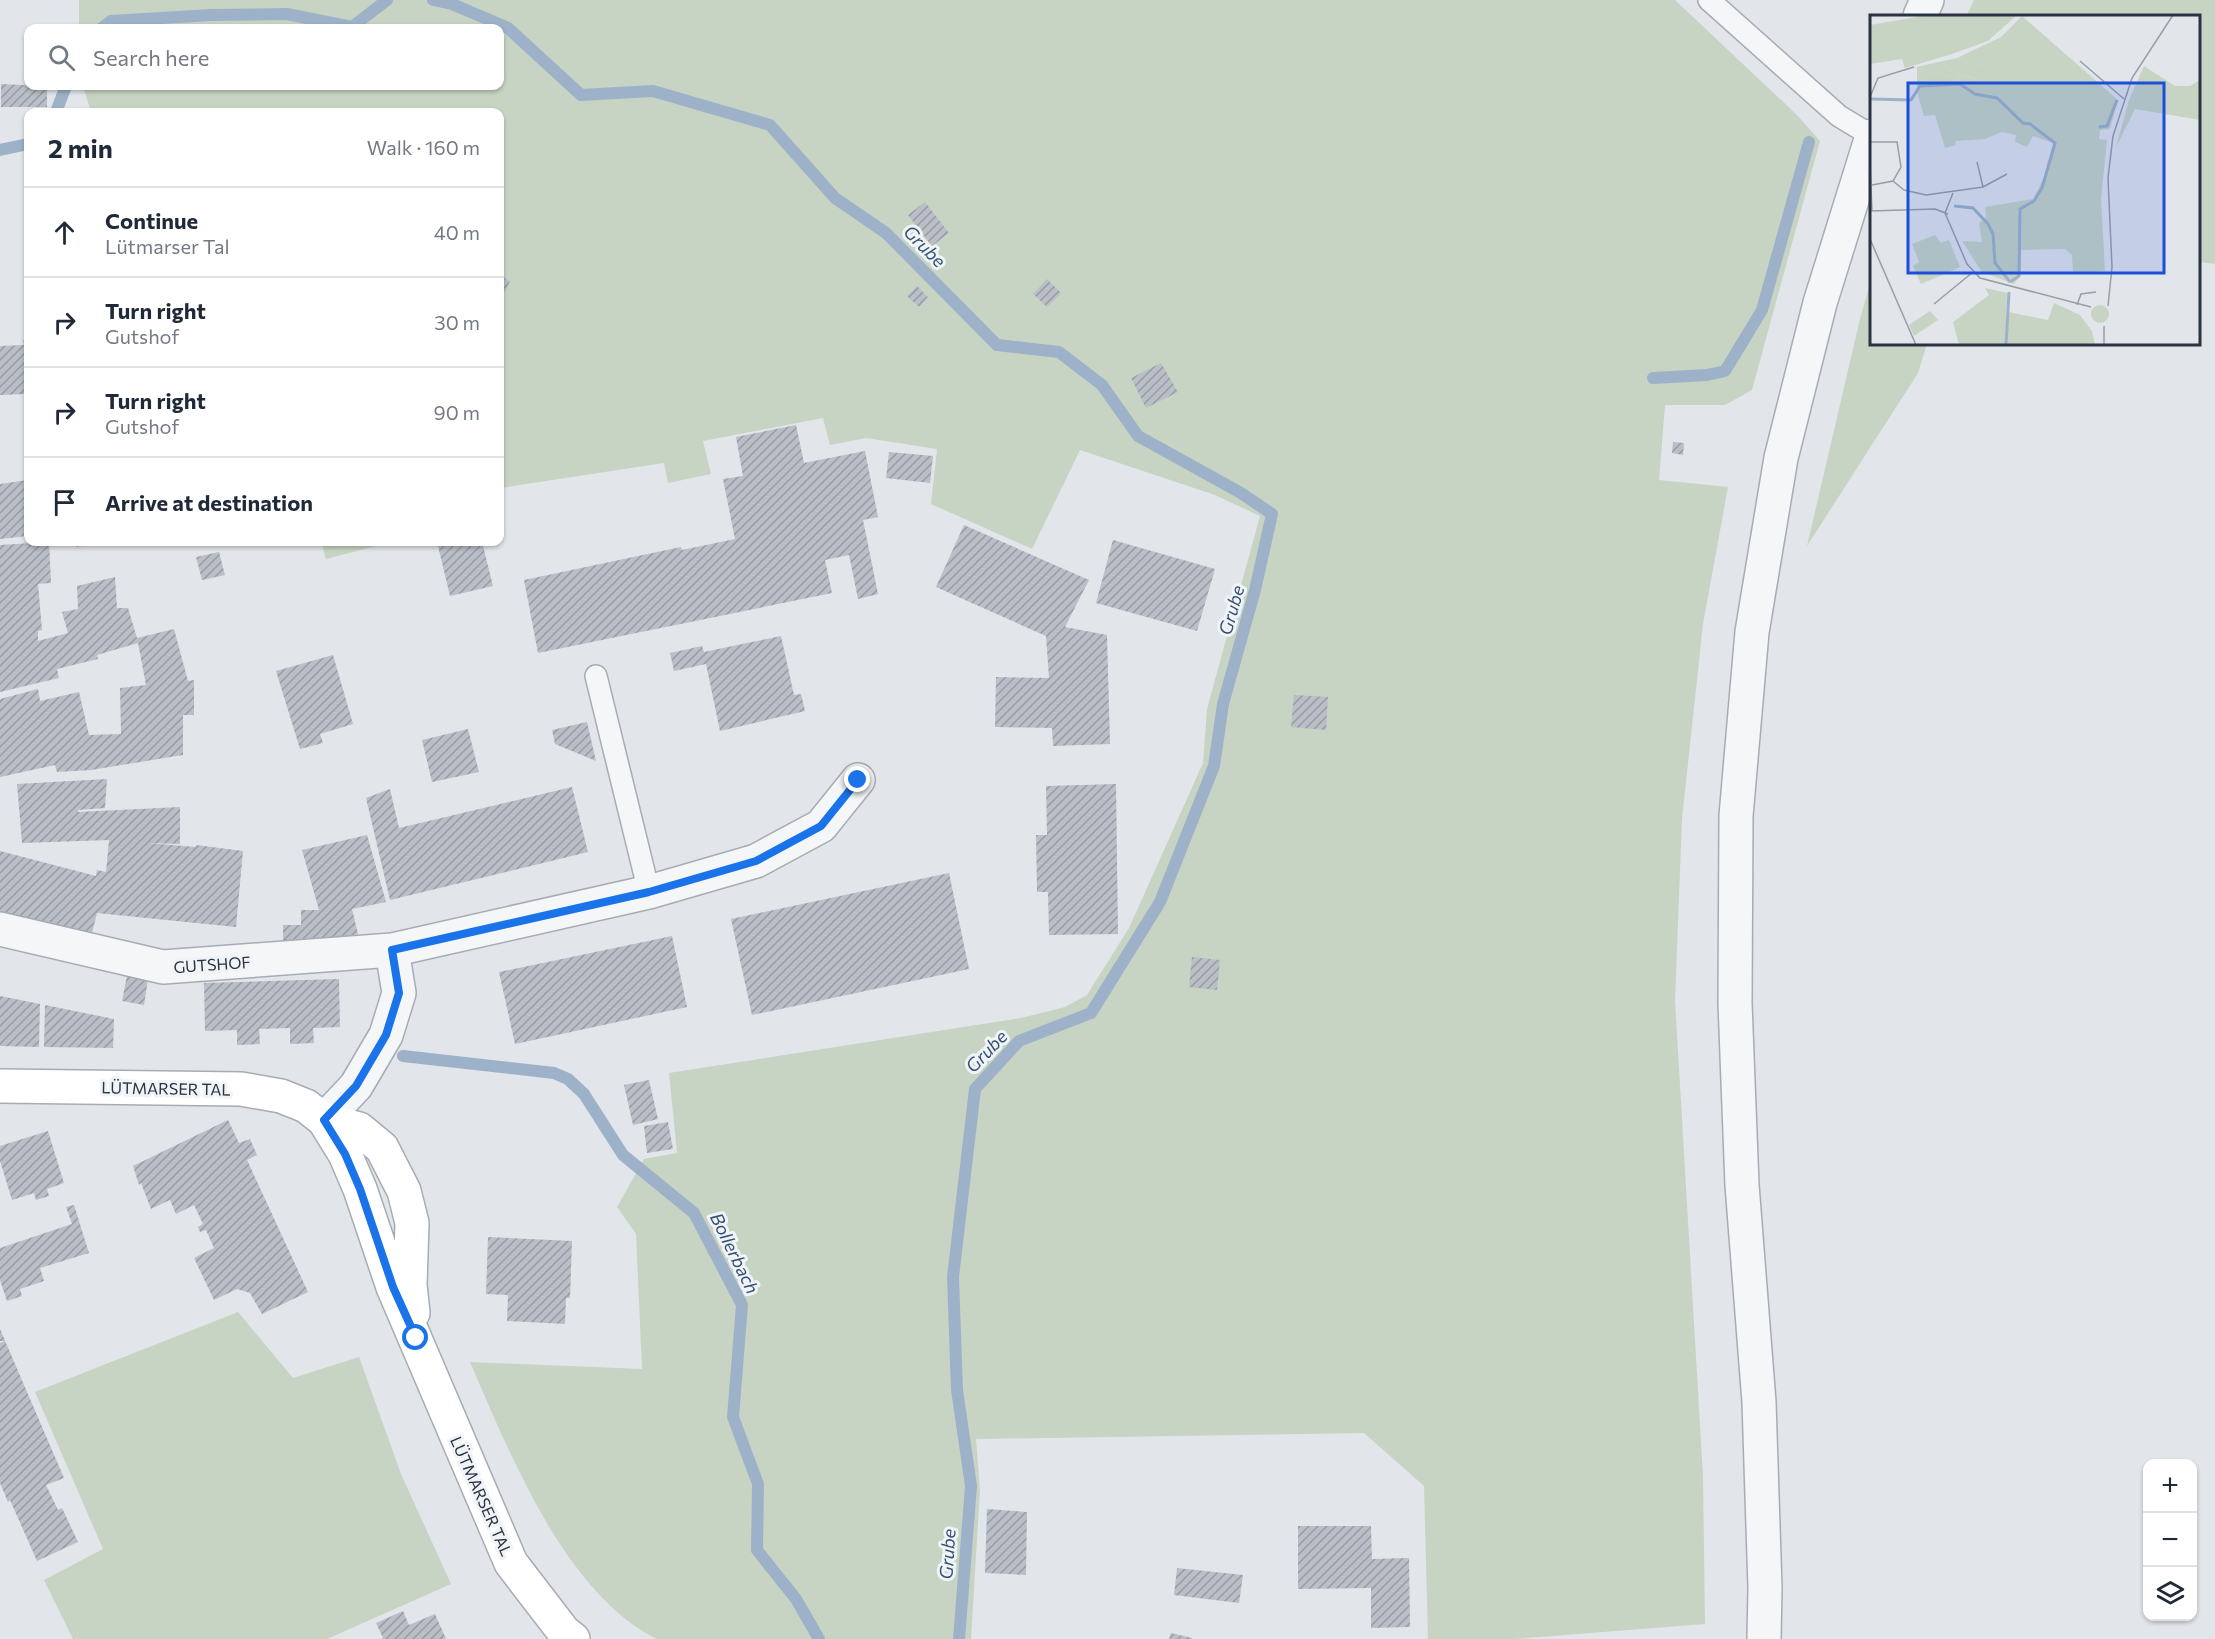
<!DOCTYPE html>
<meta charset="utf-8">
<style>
:root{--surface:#fff;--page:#f2f2f3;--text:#1f2937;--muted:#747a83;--line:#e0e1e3}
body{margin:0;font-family:Commissioner,sans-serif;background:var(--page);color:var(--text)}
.controls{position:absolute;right:18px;bottom:18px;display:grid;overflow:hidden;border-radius:12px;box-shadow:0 2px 4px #0004}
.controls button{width:54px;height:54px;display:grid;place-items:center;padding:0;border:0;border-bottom:2px solid var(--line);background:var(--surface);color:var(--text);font:30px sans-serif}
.stop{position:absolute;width:18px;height:18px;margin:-14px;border:4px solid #1a73e8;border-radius:50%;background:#fff}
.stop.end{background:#1a73e8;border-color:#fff;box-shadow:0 2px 6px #0008}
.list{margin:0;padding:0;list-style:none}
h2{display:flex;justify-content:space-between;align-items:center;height:78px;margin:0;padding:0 24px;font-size:26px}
h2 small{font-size:20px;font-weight:400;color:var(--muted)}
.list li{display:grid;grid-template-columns:39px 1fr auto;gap:18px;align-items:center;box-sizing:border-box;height:90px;padding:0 24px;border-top:2px solid var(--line)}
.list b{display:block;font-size:22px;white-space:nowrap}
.list p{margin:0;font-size:20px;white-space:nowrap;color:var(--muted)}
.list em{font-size:20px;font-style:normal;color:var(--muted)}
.icon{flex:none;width:33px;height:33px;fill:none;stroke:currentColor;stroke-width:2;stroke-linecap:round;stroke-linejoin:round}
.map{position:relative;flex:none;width:2215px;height:1639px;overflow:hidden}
.search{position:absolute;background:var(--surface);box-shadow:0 2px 4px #0004;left:24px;top:24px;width:480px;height:66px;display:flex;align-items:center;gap:15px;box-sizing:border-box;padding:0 21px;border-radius:12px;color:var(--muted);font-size:22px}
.panel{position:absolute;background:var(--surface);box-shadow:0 2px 4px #0004;left:24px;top:108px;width:480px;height:438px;border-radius:12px}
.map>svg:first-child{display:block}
.grass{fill:#c7d4c3}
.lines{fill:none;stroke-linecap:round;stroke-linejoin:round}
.stream{stroke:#9db2c9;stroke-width:12}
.building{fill:url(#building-hatch)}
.service-casing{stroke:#a7acb4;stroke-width:24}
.minor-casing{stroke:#a7acb4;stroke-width:36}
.tertiary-casing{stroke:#a7acb4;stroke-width:36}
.secondary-casing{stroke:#a7acb4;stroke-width:36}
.service{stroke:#f4f6f8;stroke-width:21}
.minor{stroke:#f4f6f8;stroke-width:33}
.tertiary{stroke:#f4f6f8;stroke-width:33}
.secondary{stroke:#fff;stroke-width:33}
.route{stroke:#1a73e8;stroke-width:8}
.labels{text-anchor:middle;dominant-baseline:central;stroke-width:6;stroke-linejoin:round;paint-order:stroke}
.street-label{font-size:16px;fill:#2a3342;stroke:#f1f4f7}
.water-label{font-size:18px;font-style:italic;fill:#345175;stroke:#f1f4f7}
.inset-river{fill:none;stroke:#9db2c9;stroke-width:3}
.inset-road{fill:none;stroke:#989ea7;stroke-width:1.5}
.view{fill:#1d4ed8;fill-opacity:0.15;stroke:#1d4ed8;stroke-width:3}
.inset-edge{fill:none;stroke:#2a3342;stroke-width:3}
</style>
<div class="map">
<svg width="2215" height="1639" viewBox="0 0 2215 1639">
<defs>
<pattern id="building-hatch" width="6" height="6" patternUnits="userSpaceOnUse" patternTransform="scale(1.5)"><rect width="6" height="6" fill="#b9bec7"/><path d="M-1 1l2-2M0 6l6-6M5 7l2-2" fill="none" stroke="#979ba3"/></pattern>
</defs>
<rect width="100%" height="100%" fill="#e2e5ea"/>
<!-- grass -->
<path class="grass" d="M79 0H1675L1797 115 1820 141 1752 390 1725 405H1665L1659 480 1728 487 1703 624 1682 819 1675 1000 1703 1476 1705 1624 1515 1639H1428L1424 1486 1364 1433 976 1439 980 1490 971 1639H657C565 1594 509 1452 470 1362L642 1369 636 1234 617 1207 644 1159 677 1153 669 1073 1021 1018 1065 1007 1087 995 1129 928 1203 763 1207 709 1260 516 1215 495 1080 450 1032 549 931 504 937 449 866 438 830 445 823 418 703 441 711 474 668 483 664 463 500 488V112H91L83 86H500V28H79Z
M1974 0H2215V264L2199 262 2198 16H1966Z
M1871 280 1872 344H1927L1918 373 1807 546 1860 319Z
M321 542H391L326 559Z
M238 1312 293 1378 359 1357 401 1474 451 1584 327 1639H73L44 1580 103 1549 35 1392Z"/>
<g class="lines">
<!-- stream -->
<path class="stream" d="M433 0 452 4 508 28 581 95 653 91 770 125 835 198 886 233 997 345 1059 352 1102 385 1138 436 1241 493 1272 514 1255 590 1223 704 1214 766 1160 902 1091 1013 1019 1041 975 1089 953 1277 957 1390 971 1486 959 1639
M102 28 111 21 211 15 287 14 352 27 387 0
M56 112 66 86
M0 150 28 144
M1653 378 1707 375 1725 371 1762 310 1809 142
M403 1056 554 1073 568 1079 584 1094 623 1155 694 1213 742 1305 733 1417 758 1484 757 1550 796 1599 819 1639"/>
</g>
<!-- building -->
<path class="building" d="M1 84 47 86V107H1Z
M925 202 949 233 932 246 908 215Z
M500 275 510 281 500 302Z
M1047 279 1061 293 1047 307 1033 294Z
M917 286 928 297 919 307 907 296Z
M28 339V403H27L26 394 0 395V346L24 345 23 340Z
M1161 363 1178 392 1146 408 1131 378Z
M796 425 804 463 865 451 878 517 863 520 878 594 858 599 849 555 825 560 832 593 538 653 524 580 681 547 682 550 735 539 723 479 743 476 736 437Z
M1673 442 1684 443 1683 455 1672 453Z
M889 452 933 456 930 483 886 478Z
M28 480V536L0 539V484Z
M964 525 1089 580 1065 627 1107 635 1110 744 1053 746 1052 728 995 727 996 677 1049 678 1046 636 936 587Z
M1113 540 1215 569 1197 631 1096 603Z
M49 542 51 583 38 584 42 630 38 631V641L68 633 62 612 78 609 77 586 115 577 117 608H128L137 638 174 629 188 681 194 680V715H183V755L91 770 57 772 55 765 0 777V699L38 689 40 701 79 692 89 735 121 734 120 688 146 685 138 643 97 655 98 659 57 669 59 678 0 692V545Z
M76 542H102V543L76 547Z
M437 542H482L493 586 450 596Z
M219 552 225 575 202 580 196 557Z
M781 636 794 695 801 694 805 711 720 731 706 664 674 671 670 653 702 646 704 652Z
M333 655 353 724 320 734 323 743 300 749 276 671Z
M1294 695 1328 697 1326 730 1291 727Z
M587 722 596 761 555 744 552 730Z
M468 729 479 772 432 782 422 740Z
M107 779 105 808 78 810V812L180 807V844L147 843 196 847V845L243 851 236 927 97 913 91 937 0 912V851L96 876 97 870 106 872 109 840 22 843 17 784Z
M1116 784 1118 934 1049 935 1048 892H1037L1036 835H1047L1046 786Z
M572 787 588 852 390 900 366 798 390 789 399 828Z
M367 835 386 902 352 909 358 934 326 941 283 944V925H301V910H319L302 850Z
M949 873 969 969 752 1015 731 919Z
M672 936 687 1007 515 1044 499 972Z
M1192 957 1220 960 1217 990 1189 987Z
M127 976 148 979 144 1005 122 1001Z
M339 979 340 1027 313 1028 314 1043 290 1044V1028L259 1029 260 1044 237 1045V1030L205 1031 204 983Z
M0 996 40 1004 39 1047 0 1046Z
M45 1005 114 1019 113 1048 44 1047Z
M649 1080 658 1119 633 1125 624 1085Z
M228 1120 239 1143 250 1139 257 1155 247 1160 308 1292 262 1314 250 1293 237 1289 214 1300 194 1258 214 1248 206 1230 200 1232 198 1227 203 1224 194 1205 176 1214 170 1200 151 1209 141 1183 139 1185 133 1166Z
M668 1122 673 1149 647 1153 644 1126Z
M48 1131 64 1183 47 1189 49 1196 36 1200 34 1193 12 1200 0 1161V1146Z
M74 1205 89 1253 40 1268 44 1281 20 1289 22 1296 7 1301 0 1280V1248L72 1224 66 1207Z
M488 1237 572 1241 570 1298H566L565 1324 507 1321 508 1295 486 1294Z
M0 1329 64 1478 46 1485 58 1510 62 1508 78 1542 37 1561 10 1500 8 1502 0 1483V1343L5 1341H0Z
M987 1509 1027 1512 1026 1575 985 1573Z
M1298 1526H1371L1372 1559 1409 1558 1410 1627 1371 1628V1588L1298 1589Z
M1177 1568 1243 1575 1239 1603 1174 1595Z
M403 1611 409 1625 435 1614 446 1639H381L383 1638 376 1623Z
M1171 1633 1192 1638V1639H1169Z"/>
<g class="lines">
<defs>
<path id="service" d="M1709 0 1839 116 1872 136
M596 676 649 892"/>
<path id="minor" d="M0 929 163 967 392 950 649 892 756 861 821 826 858 780
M324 1120 356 1086 386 1035 399 993 392 950"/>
<path id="tertiary" d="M1920 16 1927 0
M1764 1639 1765 1588 1759 1402 1742 1185 1735 1003 1736 816 1752 632 1781 458 1820 303 1872 136"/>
<path id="secondary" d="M0 1086 241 1089 281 1096 306 1106 324 1120 345 1154 360 1189 393 1287 511 1563 564 1632 573 1639
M324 1120 359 1129 382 1148 404 1191 412 1223 410 1285 413 1313"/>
</defs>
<!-- service casing -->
<use href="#service" class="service-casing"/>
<!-- minor casing -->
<use href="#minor" class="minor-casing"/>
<!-- tertiary casing -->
<use href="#tertiary" class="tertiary-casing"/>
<!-- secondary casing -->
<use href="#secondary" class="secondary-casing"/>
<!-- service -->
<use href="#service" class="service"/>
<!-- minor -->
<use href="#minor" class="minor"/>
<!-- tertiary -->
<use href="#tertiary" class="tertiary"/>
<!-- secondary -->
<use href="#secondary" class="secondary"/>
</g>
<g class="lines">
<!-- route -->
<path class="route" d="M416 1338 393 1287 360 1189 345 1154 324 1120 356 1086 386 1035 399 993 392 950 649 892 756 861 821 826 858 780"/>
</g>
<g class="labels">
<!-- street labels -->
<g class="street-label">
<text transform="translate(212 964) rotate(-4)">GUTSHOF</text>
<text transform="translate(166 1088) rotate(1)">LÜTMARSER TAL</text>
<text transform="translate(482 1496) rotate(66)">LÜTMARSER TAL</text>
</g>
<!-- water labels -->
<g class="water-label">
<text transform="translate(925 246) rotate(45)">Grube</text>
<text transform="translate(1231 610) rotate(-74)">Grube</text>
<text transform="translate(986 1051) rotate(-46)">Grube</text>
<text transform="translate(735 1253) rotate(64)">Bollerbach</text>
<text transform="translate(947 1554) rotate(-86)">Grube</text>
</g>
</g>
<!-- overview -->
<g transform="translate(1870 15)">
<rect width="330" height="330" fill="#e2e5ea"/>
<path d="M59 0H147L118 26 82 39 35 53 32 44 0 49V10ZM152 1 248 85 240 114 230 115 229 124 237 125 231 184 235 256 203 259 202 240 195 234 151 235 150 261 144 269 112 257 92 226 112 227 109 208 116 202 115 192 163 184 177 157 183 128 163 121 157 132 145 127 146 120 132 117 115 124 85 126 86 130 75 133 65 100 54 101 47 77V56L107 64 80 55 73 46 87 43 109 52 140 35 131 22ZM274 51 305 71H320L330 65V105L265 94 246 132 259 85ZM65 220 71 228 79 225 90 252 51 269 43 251 49 247 42 229ZM115 273 137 278 135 330H89L83 307 119 280ZM184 288 210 300 222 316 225 330 137 329 139 297 178 305ZM221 299a9 9 0 1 1 18 0a9 9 0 1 1-18 0Z" fill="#c7d4c3"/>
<path d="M131 22 141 35 109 52 87 43ZM73 46 80 55 107 64 47 56V52Z" fill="#c7d4c3"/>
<path d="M60 296 68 305 44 321 39 310Z" fill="#c7d4c3"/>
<path class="inset-river" d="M1 84 41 85 50 71 90 69 105 79 127 83 153 108 160 109 185 128 172 173 164 186 150 194 149 261 140 267M229 112 237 111 247 85M84 191 103 193 118 209 123 219 125 248 140 267M136 330 139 277"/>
<path class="inset-road" d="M210 46 254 84M0 82 8 63 44 52M0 127H27L31 152 23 166 2 170M107 147 113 172M0 151 2 196M23 166 34 175 56 180 113 172 137 159M0 196 65 194 78 199M75 198 83 178M75 198 97 249 110 263 221 292M0 224 46 330M64 289 103 257M207 290 211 279 226 277M238 291 242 252 238 163 243 121 262 63 303 0M234 330V311"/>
<path class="view" d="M38 68H294V258H38Z"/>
<rect width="330" height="330" class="inset-edge"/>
</g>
</svg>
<div class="controls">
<button>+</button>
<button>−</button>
<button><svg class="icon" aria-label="layers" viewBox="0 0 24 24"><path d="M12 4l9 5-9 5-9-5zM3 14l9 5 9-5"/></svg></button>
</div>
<div class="stop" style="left:416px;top:1338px"></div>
<div class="stop end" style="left:858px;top:780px"></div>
<div class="search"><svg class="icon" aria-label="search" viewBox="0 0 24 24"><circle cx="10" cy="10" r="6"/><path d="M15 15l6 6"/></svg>Search here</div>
<section class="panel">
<h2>2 min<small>Walk · 160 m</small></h2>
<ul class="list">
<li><svg class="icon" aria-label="ahead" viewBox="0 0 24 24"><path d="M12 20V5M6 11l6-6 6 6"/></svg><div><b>Continue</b><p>Lütmarser Tal</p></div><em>40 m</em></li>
<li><svg class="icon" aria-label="right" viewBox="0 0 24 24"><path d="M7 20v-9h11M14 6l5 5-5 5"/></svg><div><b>Turn right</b><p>Gutshof</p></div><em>30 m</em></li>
<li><svg class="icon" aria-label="right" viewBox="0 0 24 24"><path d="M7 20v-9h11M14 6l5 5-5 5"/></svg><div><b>Turn right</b><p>Gutshof</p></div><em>90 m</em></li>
<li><svg class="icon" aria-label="arrive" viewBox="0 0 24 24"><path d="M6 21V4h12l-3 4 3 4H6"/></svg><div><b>Arrive at destination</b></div></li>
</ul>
</section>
</div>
